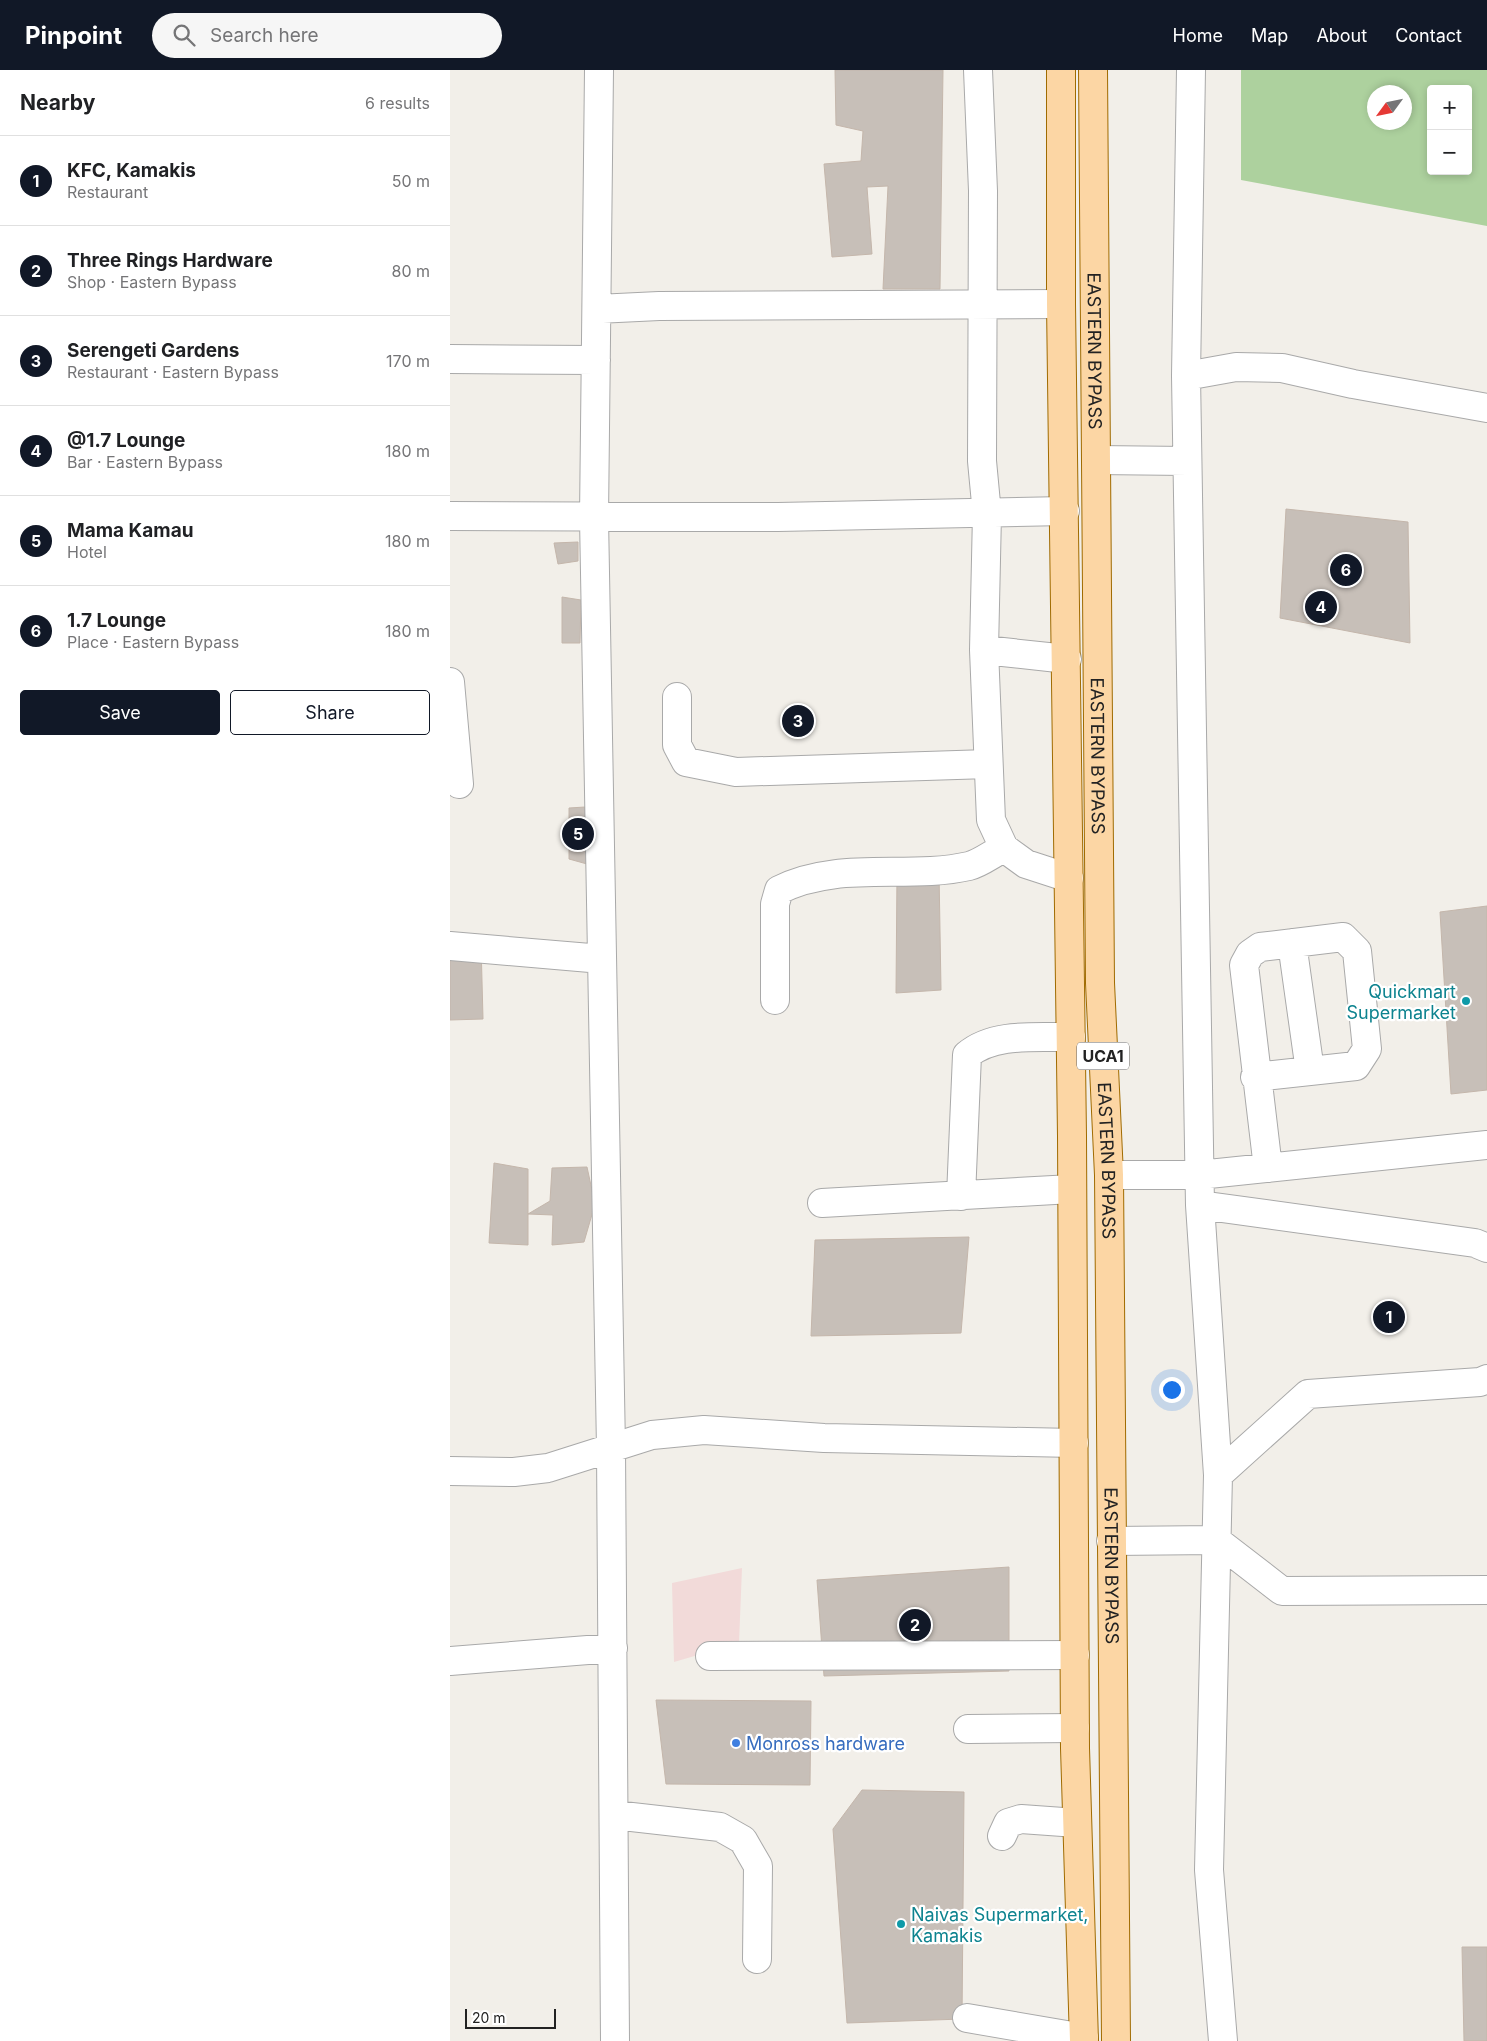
<!DOCTYPE html>
<meta charset="utf-8">
<style>
:root{--surface:#fff;--page:#f6f6f6;--text:#202124;--muted:#757577;--line:#e0e0e0;--accent:#111827}
body{margin:0;font-family:Inter,sans-serif;background:var(--page);color:var(--text)}
.controls{position:absolute;right:15px;top:15px;display:grid;overflow:hidden;border-radius:5px;box-shadow:0 2px 8px #0003}
.controls button{width:45px;height:45px;display:grid;place-items:center;padding:0;border:0;border-bottom:1px solid var(--line);background:var(--surface);color:var(--text);font:25px sans-serif}
.compass{position:absolute;left:917px;top:15px;width:45px;height:45px;border-radius:50%;background:var(--surface);box-shadow:0 2px 8px #0003;rotate:237deg}
.scale{position:absolute;left:15px;bottom:12px;width:91px;box-sizing:border-box;padding-left:5px;border:2px solid #222;border-top:0;font-size:14px;line-height:18px;white-space:nowrap;color:#222;-webkit-text-stroke:4px #fff;paint-order:stroke}
.you{position:absolute;left:721px;top:1319px;width:18px;height:18px;margin:-12px;border:4px solid #fff;border-radius:50%;background:#1a73e8;box-shadow:0 0 0 8px #1a73e833}
.badge{display:grid;place-items:center;width:32px;height:32px;border-radius:50%;background:var(--accent);color:#fff;font-size:16px;font-weight:700}
.pin{position:absolute;translate:-50% -50%;border:2px solid #fff;box-shadow:0 1px 5px #0006}
.list{margin:0;padding:0;list-style:none}
h2{display:flex;justify-content:space-between;align-items:center;height:65px;margin:0;padding:0 20px;font-size:21px}
h2 small{font-size:16px;font-weight:400;color:var(--muted)}
.list li{display:grid;grid-template-columns:32px 1fr auto;gap:15px;align-items:center;box-sizing:border-box;height:90px;padding:0 20px;border-top:1px solid var(--line)}
.list b{display:block;font-size:19px;white-space:nowrap}
.list p{margin:0;font-size:16px;white-space:nowrap;color:var(--muted)}
.list em{font-size:16px;font-style:normal;color:var(--muted)}
.actions{display:flex;gap:10px;padding:15px 20px}
.actions a{flex:1;padding:11px 0;border:1px solid var(--accent);border-radius:5px;text-align:center;font-size:18px;color:var(--accent)}
.actions .main{background:var(--accent);color:#fff}
.icon{flex:none;width:28px;height:28px;fill:none;stroke:currentColor;stroke-width:2;stroke-linecap:round;stroke-linejoin:round}
.map{position:relative;flex:none;width:1037px;height:1971px;overflow:hidden}
header{display:flex;align-items:center;gap:30px;box-sizing:border-box;height:70px;padding:0 25px;background:var(--accent);color:#fff}
header strong{font-size:24px}
nav{display:flex;gap:28px;margin-inline-start:auto;font-size:18px}
.search{width:350px;height:45px;background:var(--page);display:flex;align-items:center;gap:12px;box-sizing:border-box;padding:0 18px;border-radius:28px;color:var(--muted);font-size:19px}
main{display:flex}
aside{flex:1;background:var(--surface)}
.map>svg:first-child{display:block}
.commercial{fill:#f2dad9}
.forest{fill:#add19e;fill-rule:evenodd}
.building{fill:#c7bfb8;stroke:#c4b6ab}
.lines{fill:none;stroke-linecap:round;stroke-linejoin:round}
.minor-casing{stroke:#a9a9a9;stroke-width:30}
.major-casing{stroke:#a06b00;stroke-width:30}
.minor{stroke:#fff;stroke-width:28}
.major{stroke:#fcd6a4;stroke-width:28}
.culture-dot{fill:#0f9aa8;stroke:#fff;stroke-width:2}
.shop-dot{fill:#3f7fe0;stroke:#fff;stroke-width:2}
.labels{text-anchor:middle;dominant-baseline:central;stroke-width:4.5;stroke-linejoin:round;paint-order:stroke}
.shield{fill:#fff;stroke:#646464;stroke-width:1}
.shield-label{font-size:16px;font-weight:bold;fill:#222}
.street-label{font-size:18px;fill:#222;stroke:#fff}
.culture-label{font-size:18px;fill:#0d838f;stroke:#fff;text-anchor:end}
.shop-label{font-size:18px;fill:#366cbe;stroke:#fff;text-anchor:start}
</style>
<header>
<strong>Pinpoint</strong>
<div class="search"><svg class="icon" aria-label="search" viewBox="0 0 24 24"><circle cx="10" cy="10" r="6"/><path d="M15 15l6 6"/></svg>Search here</div>
<nav><a>Home</a><a>Map</a><a>About</a><a>Contact</a></nav>
</header>
<main>
<aside>
<h2>Nearby<small>6 results</small></h2>
<ul class="list">
<li><span class="badge">1</span><div><b>KFC, Kamakis</b><p>Restaurant</p></div><em>50 m</em></li>
<li><span class="badge">2</span><div><b>Three Rings Hardware</b><p>Shop · Eastern Bypass</p></div><em>80 m</em></li>
<li><span class="badge">3</span><div><b>Serengeti Gardens</b><p>Restaurant · Eastern Bypass</p></div><em>170 m</em></li>
<li><span class="badge">4</span><div><b>@1.7 Lounge</b><p>Bar · Eastern Bypass</p></div><em>180 m</em></li>
<li><span class="badge">5</span><div><b>Mama Kamau</b><p>Hotel</p></div><em>180 m</em></li>
<li><span class="badge">6</span><div><b>1.7 Lounge</b><p>Place · Eastern Bypass</p></div><em>180 m</em></li>
</ul>
<div class="actions"><a class="main">Save</a><a>Share</a></div>
</aside>
<div class="map">
<svg width="1037" height="1971" viewBox="0 0 1037 1971">
<rect width="100%" height="100%" fill="#f2efe9"/>
<!-- commercial -->
<path class="commercial" d="M292 1498 289 1573 224 1592 222 1513Z"/>
<!-- forest -->
<path class="forest" d="M791 0H1037V156L791 110ZM981 19H1018V101H981ZM924 22H954V52H924Z"/>
<!-- building -->
<path class="building" d="M385 0H493L490 219H433L438 116 417 117 422 184 382 187 374 94 411 91 413 61 386 55Z
M836 439 958 452 960 573 830 548Z
M128 472V491L108 494 104 473Z
M112 527 131 530 130 573H112Z
M135 737 137 794 119 789V738Z
M489 802 491 920 446 923 447 803Z
M1037 836V1020L1001 1024 990 842Z
M31 873 33 949 0 950V874Z
M44 1093 78 1099V1175L39 1173Z
M137 1097 145 1134 134 1172 102 1175 103 1145 78 1144 100 1131 102 1098Z
M519 1167 511 1263 361 1266 365 1170Z
M559 1497V1601L374 1606 367 1510Z
M206 1630 361 1631 360 1715 216 1714Z
M412 1720 514 1722 512 1949 397 1953 383 1759Z
M1012 1877H1037V1971H1014Z"/>
<g class="lines">
<defs>
<path id="minor" d="M149 0 144 448 161 1378 165 1971
M528 0 533 121 532 391 537 444 534 580 541 750 554 778 576 794 619 808
M741 0 736 306 750 1135 768 1405 759 1800 773 1971
M147 239 209 236 611 234
M0 289 146 290
M736 306 786 297 832 298 903 314 1037 338
M646 390 737 391
M0 446 328 447 615 441
M534 580 617 589
M0 612 9 714
M227 627V675L236 692 286 702 538 694
M842 873 860 1001
M0 876 152 889
M325 930V834L329 820C388 790 458 810 519 796 531 793 543 783 554 778
M805 1007 906 996 917 979 907 881 893 867 810 877 800 884 794 895 818 1098
M659 1105H749L1037 1075
M511 1126 517 985C544 962 588 968 621 967
M372 1133 622 1119
M750 1135 1025 1173 1037 1178
M0 1401 64 1402 98 1398 202 1365 254 1360 374 1368 624 1373
M768 1405 858 1324 1030 1312 1037 1309
M661 1471 766 1470 832 1521 1037 1520
M260 1586 625 1585
M0 1591 163 1578
M518 1659 625 1658
M164 1745 270 1757 293 1770 308 1796 307 1889
M552 1766 558 1753 571 1749 627 1753
M517 1948 634 1968"/>
<g id="major">
<path d="M611 0V234L622 1066 625 1678 634 1971"/>
<path id="s1" d="M643 0 650 913 659 1105 666 1971"/>
</g>
</defs>
<!-- minor casing -->
<use href="#minor" class="minor-casing"/>
<!-- major casing -->
<use href="#major" class="major-casing"/>
<!-- minor -->
<use href="#minor" class="minor"/>
<!-- major -->
<use href="#major" class="major"/>
</g>
<!-- markers -->
<g class="culture-dot">
<circle cx="1016" cy="931" r="5"/>
<circle cx="451" cy="1854" r="5"/>
</g>
<circle class="shop-dot" cx="286" cy="1673" r="5"/>
<g class="labels">
<!-- shield labels -->
<rect class="shield" x="627" y="972.5" width="52" height="27" rx="4"/>
<g class="shield-label">
<text x="653" y="986">UCA1</text>
</g>
<!-- street labels -->
<g class="street-label">
<text stroke="none"><textPath href="#s1" startOffset="281">EASTERN BYPASS</textPath></text>
<text stroke="none"><textPath href="#s1" startOffset="686">EASTERN BYPASS</textPath></text>
<text stroke="none"><textPath href="#s1" startOffset="1091">EASTERN BYPASS</textPath></text>
<text stroke="none"><textPath href="#s1" startOffset="1496">EASTERN BYPASS</textPath></text>
</g>
<!-- culture labels -->
<g class="culture-label">
<text x="1006" y="921">Quickmart<tspan x="1006" dy="21">Supermarket</tspan></text>
<text x="461" y="1844" text-anchor="start">Naivas Supermarket,<tspan x="461" dy="21">Kamakis</tspan></text>
</g>
<!-- shop labels -->
<g class="shop-label">
<text x="296" y="1673">Monross hardware</text>
</g>
</g>
</svg>
<div class="controls">
<button>+</button>
<button>−</button>
</div>
<svg class="compass" viewBox="-18 -18 36 36"><path d="M0-13l5 13h-10z" fill="#e53935"/><path d="M0 13l5-13h-10z" fill="#757577"/></svg>
<div class="scale">20 m</div>
<div class="you"></div>
<div class="pin badge" style="left:939px;top:1247px">1</div>
<div class="pin badge" style="left:465px;top:1555px">2</div>
<div class="pin badge" style="left:348px;top:651px">3</div>
<div class="pin badge" style="left:871px;top:537px">4</div>
<div class="pin badge" style="left:128px;top:764px">5</div>
<div class="pin badge" style="left:896px;top:500px">6</div>
</div>
</main>
